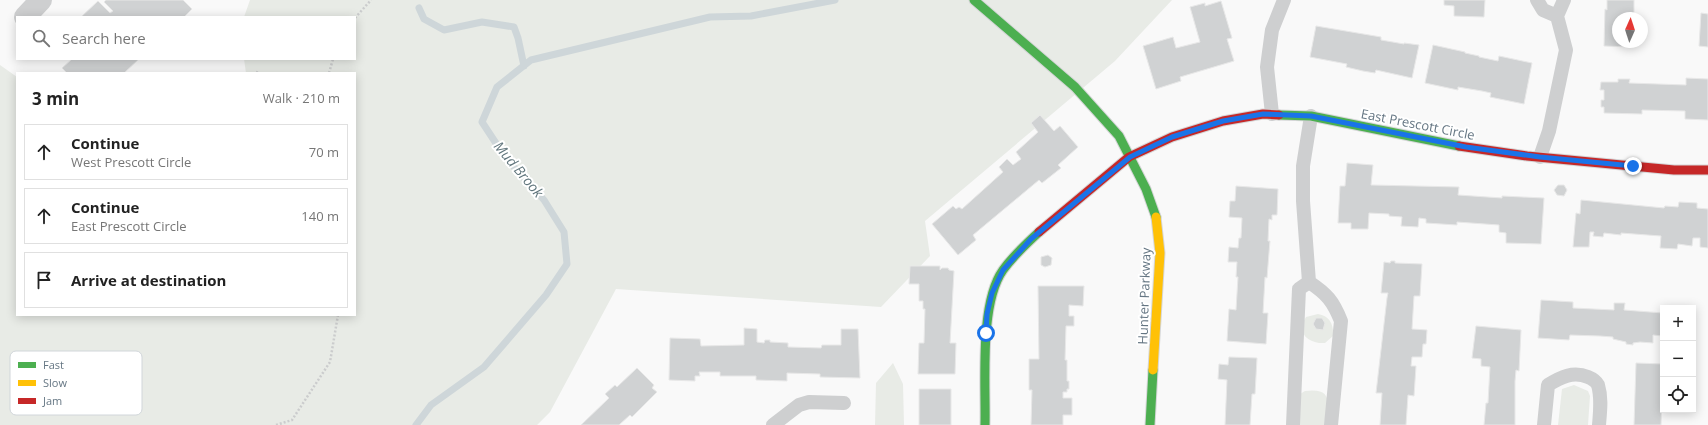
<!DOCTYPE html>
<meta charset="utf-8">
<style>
:root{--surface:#fff;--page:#f6f6f6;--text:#222;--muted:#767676;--line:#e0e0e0}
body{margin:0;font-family:"Open Sans",sans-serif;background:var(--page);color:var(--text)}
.controls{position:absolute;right:12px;bottom:12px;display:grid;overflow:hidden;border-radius:0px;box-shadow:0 2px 10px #0003}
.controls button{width:36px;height:36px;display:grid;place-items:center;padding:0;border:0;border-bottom:1px solid var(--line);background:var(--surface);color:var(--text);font:20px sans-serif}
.compass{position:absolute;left:1612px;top:12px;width:36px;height:36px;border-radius:50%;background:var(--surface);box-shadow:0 2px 10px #0003;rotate:3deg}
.stop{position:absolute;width:12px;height:12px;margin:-9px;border:3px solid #1a73e8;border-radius:50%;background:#fff}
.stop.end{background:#1a73e8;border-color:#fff;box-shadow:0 1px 4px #0008}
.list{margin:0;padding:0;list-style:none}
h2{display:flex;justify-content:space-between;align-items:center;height:52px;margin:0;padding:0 16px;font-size:17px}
h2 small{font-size:13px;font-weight:400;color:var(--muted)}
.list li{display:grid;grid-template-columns:26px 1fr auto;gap:12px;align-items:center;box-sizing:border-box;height:56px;margin:0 8px 8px;padding:0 8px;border:1px solid var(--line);border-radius:0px}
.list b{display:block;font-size:15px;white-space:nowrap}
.list p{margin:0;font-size:13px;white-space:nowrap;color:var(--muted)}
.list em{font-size:13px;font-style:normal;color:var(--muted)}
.icon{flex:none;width:22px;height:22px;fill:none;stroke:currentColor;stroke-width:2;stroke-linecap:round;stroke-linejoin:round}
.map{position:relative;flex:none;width:1708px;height:425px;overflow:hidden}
.search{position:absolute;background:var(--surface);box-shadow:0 2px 10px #0003;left:16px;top:16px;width:340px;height:44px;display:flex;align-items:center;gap:10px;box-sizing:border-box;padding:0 14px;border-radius:0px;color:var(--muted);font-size:15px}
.panel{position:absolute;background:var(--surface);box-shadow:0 2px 10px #0003;left:16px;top:72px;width:340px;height:244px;border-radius:0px}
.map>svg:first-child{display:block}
.green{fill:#e8ebe6}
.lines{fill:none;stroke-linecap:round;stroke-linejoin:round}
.stream{stroke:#ced6d9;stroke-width:7}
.building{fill:#d0d2d3;stroke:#e8e8e8}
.fast-casing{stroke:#d5d6d7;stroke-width:11}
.slow-casing{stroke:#d5d6d7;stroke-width:11}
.jam-casing{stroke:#d5d6d7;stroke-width:11}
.path{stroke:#cbcccd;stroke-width:2.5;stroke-dasharray:2 2;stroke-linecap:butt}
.lane{stroke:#cecfd0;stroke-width:14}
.street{stroke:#cecfd0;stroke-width:22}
.fast{stroke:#4caf50;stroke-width:9}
.slow{stroke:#ffc107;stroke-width:9}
.jam{stroke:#c62828;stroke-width:9}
.route{stroke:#1a73e8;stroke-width:5}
.labels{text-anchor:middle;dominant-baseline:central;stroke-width:4;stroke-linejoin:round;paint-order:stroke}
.street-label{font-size:13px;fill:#657683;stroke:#fff}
.water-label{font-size:14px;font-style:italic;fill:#60757c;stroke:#fff}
.key{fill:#fff;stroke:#d1d6da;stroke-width:1}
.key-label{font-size:11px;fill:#657683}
</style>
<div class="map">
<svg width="1708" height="425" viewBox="0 0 1708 425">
<rect width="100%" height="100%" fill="#f9f9f9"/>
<!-- green -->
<path class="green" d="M250 0H1172L1115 61 925 221 930 256 881 307 616 289 550 412 537 425H0V65L17 77V315H355V73H246L244 59H355V17H244Z
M1318 314C1330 316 1334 325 1333 336L1325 343C1309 344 1295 333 1306 317Z
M893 363 903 384 904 425H875L876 383Z
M1574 385 1588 391 1590 396 1588 425H1558L1562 389Z
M1305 391C1335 387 1328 405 1324 425H1300L1298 423 1300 394Z"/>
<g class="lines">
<!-- stream -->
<path class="stream" d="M419 8 424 19 444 30 482 22 514 27 518 38 524 66
M416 425 431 405 484 367 546 295 567 264 564 232 544 200 505 157 482 122 497 87 531 60 710 17 751 16 835 0"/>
</g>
<!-- building -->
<path class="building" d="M106 0H183L192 9 184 17H81L98 1 110 13 113 11 104 2Z
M1444 0H1485L1484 17 1454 16V6L1444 5Z
M1607 0H1634V18H1618V42H1633V47L1604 46 1605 9 1607 10Z
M1221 1 1232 38 1227 39 1234 61 1180 77 1181 81 1156 89 1143 46 1173 37 1176 48 1200 42 1190 7 1205 3V6Z
M1701 13 1708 14V47L1699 46Z
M1316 26 1381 37V40L1404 44V43L1419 45 1412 78 1376 70 1375 73 1363 71 1346 67 1347 64 1310 57Z
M1433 45 1465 52V53L1479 56V57L1498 61 1499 56 1532 63 1524 104 1490 97 1491 93 1482 91 1458 87V90L1425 83Z
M72 59H139L124 73H67L62 68Z
M1686 78 1708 79V120L1685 119V111L1642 110V114L1604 113V107H1601V100H1604V90H1600L1601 82H1618V79H1630L1629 83 1686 85Z
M1040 115 1054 131 1060 126 1078 147 1058 165 1061 168 1042 183 1039 180 973 235 976 240 958 255 932 224 953 206 956 209 959 207 962 209 1003 172 999 167 1007 159 1013 165 1021 159 1016 152 1038 132 1031 123Z
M1347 163 1373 165 1371 185 1459 187 1458 195 1502 198V196L1544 198 1541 244 1506 243V233L1499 232V225L1457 222V225L1426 223V219L1419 218 1418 227 1401 226 1402 217 1389 216V214L1369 213 1368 229H1351V223H1338L1340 186H1345Z
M1558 185H1564L1567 190 1564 196 1557 195 1554 190Z
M1236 186 1278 189 1277 215H1272V220L1269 219 1268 241H1270L1267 278 1265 277 1263 313H1268L1266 344 1227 341 1229 309 1236 310 1238 277H1236L1237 262H1228L1229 247 1238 248 1239 238H1241L1242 218 1229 217 1230 201H1235Z
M1581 200 1664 208 1665 206 1678 207 1679 202 1697 203V208L1708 209V248L1700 247V238H1693L1692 246 1678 244 1677 249 1660 248 1661 236 1621 233V235L1604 233 1603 237 1593 236 1594 232H1590L1589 247H1573L1576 213 1580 214Z
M1048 255 1052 258 1051 265 1045 267 1041 265V257Z
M1391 261H1395V263L1422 264 1420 296H1414L1412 329 1427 330 1426 344H1423L1422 357H1412L1411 366H1416L1414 396 1408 395 1406 425H1380L1382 393H1376L1387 298 1388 293H1381L1384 262 1390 263Z
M910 266H940V270L942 268H948L949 270 954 271 950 343H956L955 374H918L919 343H924L925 309H923V301H919V284H909Z
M1038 286H1084L1083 306 1069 305V316H1074V326H1066L1065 360H1067V381H1069V389H1067V392H1063V398H1072V415H1063V425H1031L1032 390H1029V359H1039Z
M1541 300 1573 302V308L1614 310V303H1625L1624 310 1663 313V336L1653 335V343L1640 342 1633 343V345L1626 344V342L1613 339V337L1600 336 1570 335 1569 340 1538 338Z
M1316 318H1322L1325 323 1323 330 1316 329 1313 324Z
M1476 326 1521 330 1519 371 1516 370 1515 381V425H1484L1486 403H1488L1490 367 1481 366V359L1472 358Z
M744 328 757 329V342L764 343 765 340H770V342L788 343V347L821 348 822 345H841V329H858L860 378 820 377V374L787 373V381L756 380V376H720V372H699L700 376H695V381L669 380 670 338 700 339 701 346 744 345Z
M1229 357 1257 358 1255 394H1252L1250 425H1225L1227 380 1218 379 1219 364 1228 365Z
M1636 363 1663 364 1661 425H1634Z
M637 368 654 385 652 388 657 392 632 417 630 415 619 425H581L609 398 605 394 615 385 617 387Z
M919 389H951V425H919Z"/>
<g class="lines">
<defs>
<path id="fast" d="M974 0 1075 87 1119 136 1146 189 1156 217
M1279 115 1311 116 1459 146
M985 425C986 383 979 304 1003 270 1013 256 1027 243 1039 232
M1150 425 1153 370"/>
<path id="slow" d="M1153 370 1160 253 1156 217"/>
<path id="jam" d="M1459 146 1527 156 1674 170H1708
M1039 232 1129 157 1172 137 1223 121 1263 114 1279 115"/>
</defs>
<!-- fast casing -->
<use href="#fast" class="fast-casing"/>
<!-- slow casing -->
<use href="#slow" class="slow-casing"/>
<!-- jam casing -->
<use href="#jam" class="jam-casing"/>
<!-- path -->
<path class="path" d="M355 18 371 0
M256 72 259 73
M329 73 333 59
M276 425 292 420 330 362 338 315"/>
<!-- lane -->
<path class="lane" d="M1537 0 1543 10 1557 16
M1272 114 1267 67 1272 30 1284 0
M1540 157 1549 131 1566 50 1557 16 1564 0
M1309 282 1303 201V166L1311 116
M1309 282C1327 294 1333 301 1341 321L1331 425
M773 425 799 405 809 402 844 403
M1293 425 1299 289 1309 282
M1544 425 1548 385C1561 377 1573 371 1588 377 1593 379 1596 381 1598 385 1602 398 1600 412 1599 425"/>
<!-- street -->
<path class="street" d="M25 17 41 0"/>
<!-- fast -->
<use href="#fast" class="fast"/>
<!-- slow -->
<use href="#slow" class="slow"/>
<!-- jam -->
<use href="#jam" class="jam"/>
</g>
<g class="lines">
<!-- route -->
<path class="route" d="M986 333 987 314 992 293 1003 270 1031 239 1130 157 1172 137 1223 121 1263 114 1311 116 1466 147 1540 157 1633 166"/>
</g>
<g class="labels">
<!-- street labels -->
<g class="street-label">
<text transform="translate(1418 124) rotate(11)">East Prescott Circle</text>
<text transform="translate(1144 296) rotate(-88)">Hunter Parkway</text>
</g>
<!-- water labels -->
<g class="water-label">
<text transform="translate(519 169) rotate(50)">Mud Brook</text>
</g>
</g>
<!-- legend -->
<rect x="10" y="351" width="132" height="64" rx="6" class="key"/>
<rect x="18" y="362" width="18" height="6" fill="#4caf50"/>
<rect x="18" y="380" width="18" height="6" fill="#ffc107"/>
<rect x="18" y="398" width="18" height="6" fill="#c62828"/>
<g class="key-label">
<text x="43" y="369">Fast</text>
<text x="43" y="387">Slow</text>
<text x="43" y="405">Jam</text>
</g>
</svg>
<div class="controls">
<button>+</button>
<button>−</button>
<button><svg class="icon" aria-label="locate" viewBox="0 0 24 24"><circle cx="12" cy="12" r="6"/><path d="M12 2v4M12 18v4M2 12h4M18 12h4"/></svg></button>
</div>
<svg class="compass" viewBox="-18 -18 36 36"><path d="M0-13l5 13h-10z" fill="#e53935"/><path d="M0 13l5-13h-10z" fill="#767676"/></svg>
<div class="stop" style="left:986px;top:333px"></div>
<div class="stop end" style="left:1633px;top:166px"></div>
<div class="search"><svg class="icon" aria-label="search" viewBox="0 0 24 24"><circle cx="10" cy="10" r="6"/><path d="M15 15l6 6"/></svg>Search here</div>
<section class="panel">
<h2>3 min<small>Walk · 210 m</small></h2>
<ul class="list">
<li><svg class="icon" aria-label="ahead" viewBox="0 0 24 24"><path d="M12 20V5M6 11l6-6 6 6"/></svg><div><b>Continue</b><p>West Prescott Circle</p></div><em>70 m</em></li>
<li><svg class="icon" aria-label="ahead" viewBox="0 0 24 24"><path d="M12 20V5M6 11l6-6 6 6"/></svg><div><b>Continue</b><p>East Prescott Circle</p></div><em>140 m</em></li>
<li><svg class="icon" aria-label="arrive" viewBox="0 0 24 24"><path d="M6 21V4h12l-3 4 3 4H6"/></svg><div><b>Arrive at destination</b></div></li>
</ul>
</section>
</div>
